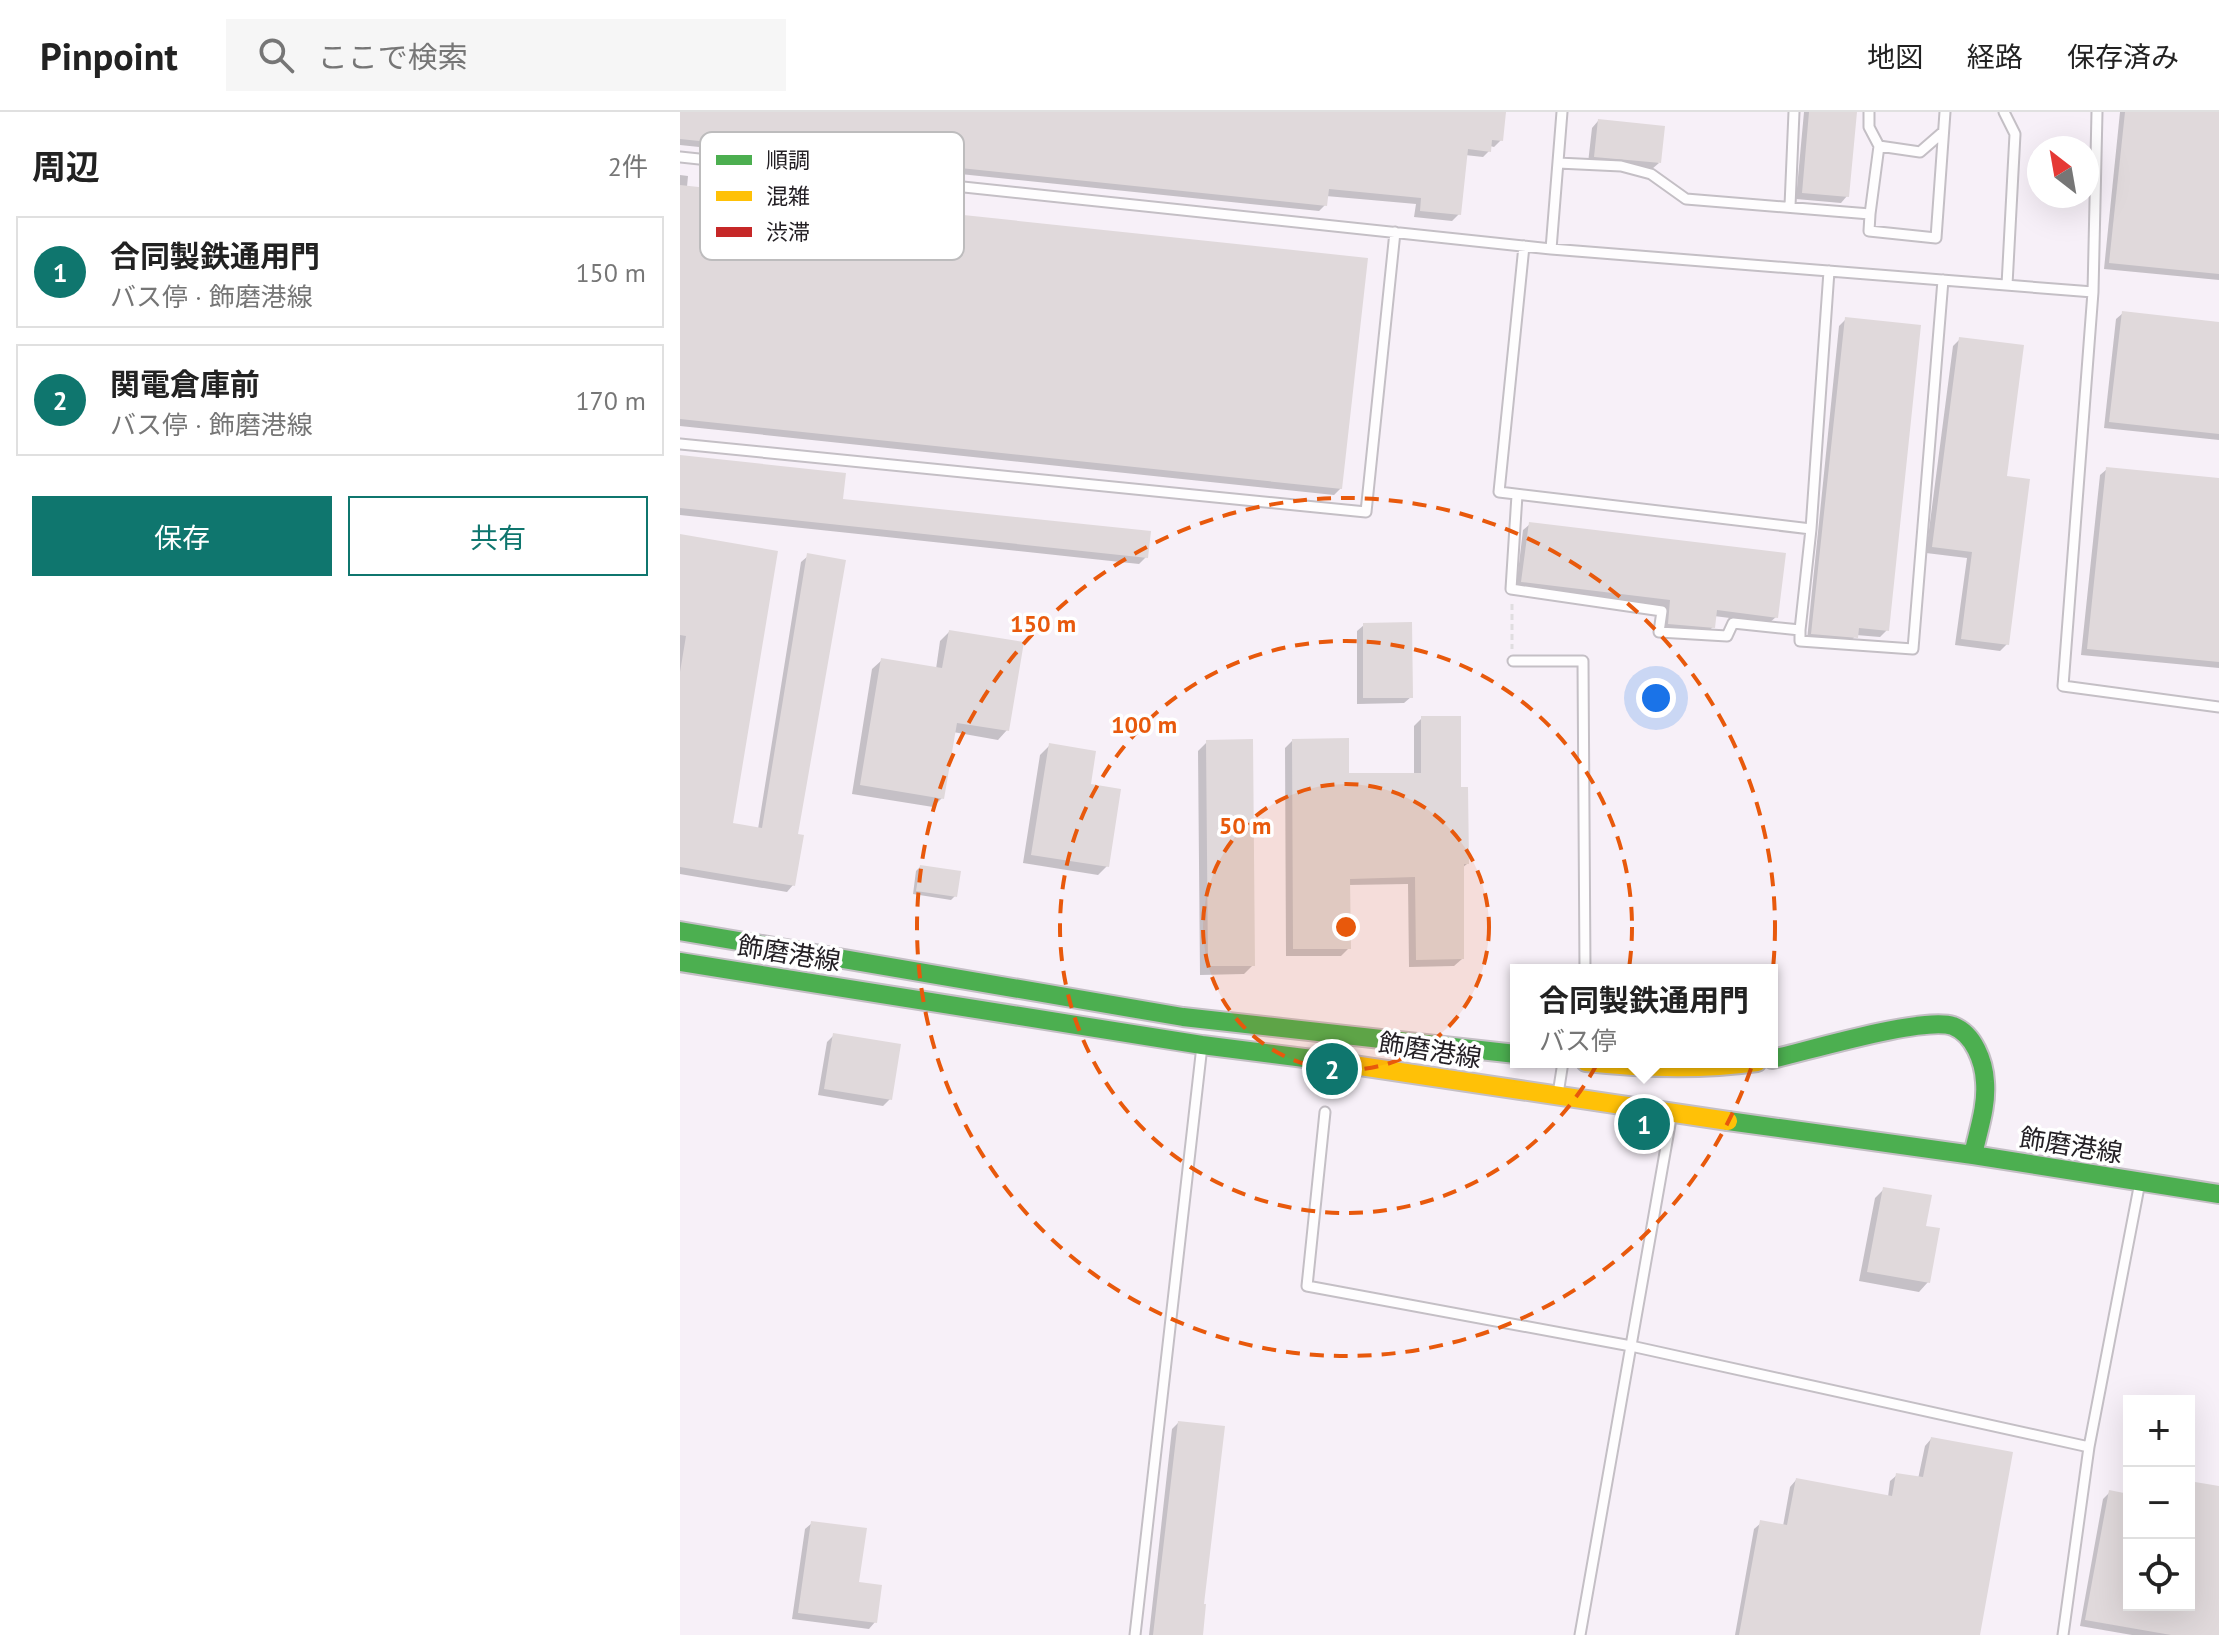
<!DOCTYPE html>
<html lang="ja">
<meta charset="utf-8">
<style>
:root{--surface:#fff;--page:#f6f6f6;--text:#222;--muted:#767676;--line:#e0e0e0;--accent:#0f766e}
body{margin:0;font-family:"PT Sans","Noto Sans JP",sans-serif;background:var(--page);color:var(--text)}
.controls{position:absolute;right:24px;bottom:24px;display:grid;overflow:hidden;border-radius:0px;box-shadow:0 8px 32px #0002}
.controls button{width:72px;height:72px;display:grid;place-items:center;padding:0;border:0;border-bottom:2px solid var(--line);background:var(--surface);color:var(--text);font:40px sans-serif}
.compass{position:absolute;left:1347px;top:24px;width:72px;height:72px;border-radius:50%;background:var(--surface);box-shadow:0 8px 32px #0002;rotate:329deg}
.you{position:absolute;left:976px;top:586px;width:28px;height:28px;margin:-20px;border:6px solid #fff;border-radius:50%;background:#1a73e8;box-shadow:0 0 0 12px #1a73e833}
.badge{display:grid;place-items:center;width:52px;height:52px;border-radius:50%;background:var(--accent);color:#fff;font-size:26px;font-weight:700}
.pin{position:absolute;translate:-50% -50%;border:4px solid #fff;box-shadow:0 2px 8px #0006}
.popup{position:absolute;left:830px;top:852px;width:268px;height:104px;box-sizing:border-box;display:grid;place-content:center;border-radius:0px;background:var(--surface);filter:drop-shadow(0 2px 6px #0005);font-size:26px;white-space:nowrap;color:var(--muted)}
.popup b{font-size:30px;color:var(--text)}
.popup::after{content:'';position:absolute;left:50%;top:100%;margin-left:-16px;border:16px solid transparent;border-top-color:var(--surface)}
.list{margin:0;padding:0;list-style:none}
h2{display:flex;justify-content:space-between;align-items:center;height:104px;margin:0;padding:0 32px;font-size:34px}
h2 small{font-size:26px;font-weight:400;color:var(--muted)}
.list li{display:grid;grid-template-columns:52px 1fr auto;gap:24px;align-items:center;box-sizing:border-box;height:112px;margin:0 16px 16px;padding:0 16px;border:2px solid var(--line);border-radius:0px}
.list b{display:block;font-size:30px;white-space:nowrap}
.list p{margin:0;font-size:26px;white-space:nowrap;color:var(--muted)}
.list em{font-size:26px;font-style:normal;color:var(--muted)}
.actions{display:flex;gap:16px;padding:24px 32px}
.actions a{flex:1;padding:18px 0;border:2px solid var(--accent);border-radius:0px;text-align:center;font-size:28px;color:var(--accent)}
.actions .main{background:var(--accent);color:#fff}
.icon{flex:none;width:44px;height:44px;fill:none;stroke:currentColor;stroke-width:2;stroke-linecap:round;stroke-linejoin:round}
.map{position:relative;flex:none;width:1539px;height:1523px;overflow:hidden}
header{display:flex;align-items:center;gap:48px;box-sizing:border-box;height:112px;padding:0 40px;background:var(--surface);border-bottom:2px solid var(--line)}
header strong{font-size:38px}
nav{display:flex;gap:44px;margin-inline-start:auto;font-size:28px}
.search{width:560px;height:72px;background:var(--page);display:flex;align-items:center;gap:20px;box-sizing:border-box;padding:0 28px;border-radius:0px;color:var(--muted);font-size:30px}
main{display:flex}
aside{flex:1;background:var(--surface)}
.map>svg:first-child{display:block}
.shadow{fill:#0003}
.building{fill:#e0d9db}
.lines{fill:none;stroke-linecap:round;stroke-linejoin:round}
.lane-casing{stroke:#c4bfc5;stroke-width:13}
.fast-casing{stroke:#c4bfc5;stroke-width:22}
.slow-casing{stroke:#c4bfc5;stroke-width:22}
.path{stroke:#e0dde0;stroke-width:3;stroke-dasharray:6 4;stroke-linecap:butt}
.lane{stroke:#fefdfe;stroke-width:9}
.fast{stroke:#4caf50;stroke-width:18}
.slow{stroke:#ffc107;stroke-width:18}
.ring{fill:none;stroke:#e8590c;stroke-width:4;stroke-dasharray:14 10}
.labels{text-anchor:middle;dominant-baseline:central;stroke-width:7;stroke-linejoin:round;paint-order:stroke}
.street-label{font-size:26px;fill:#231f24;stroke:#fff}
.key{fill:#fff;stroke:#bdbcbd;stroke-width:2}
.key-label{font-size:22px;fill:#231f24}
.centre{fill:#e8590c;stroke:#fff;stroke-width:4}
.ring-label{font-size:24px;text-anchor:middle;font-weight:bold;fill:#e8590c;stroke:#fff;stroke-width:7;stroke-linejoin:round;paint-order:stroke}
</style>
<header>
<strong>Pinpoint</strong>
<div class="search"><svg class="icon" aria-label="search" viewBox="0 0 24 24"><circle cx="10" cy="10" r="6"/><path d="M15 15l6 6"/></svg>ここで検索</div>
<nav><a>地図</a><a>経路</a><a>保存済み</a></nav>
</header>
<main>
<aside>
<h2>周辺<small>2件</small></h2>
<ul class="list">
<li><span class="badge">1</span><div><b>合同製鉄通用門</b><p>バス停 · 飾磨港線</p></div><em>150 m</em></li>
<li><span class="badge">2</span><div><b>関電倉庫前</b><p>バス停 · 飾磨港線</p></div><em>170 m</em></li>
</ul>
<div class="actions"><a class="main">保存</a><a>共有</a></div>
</aside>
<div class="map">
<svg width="1539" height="1523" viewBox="0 0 1539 1523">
<rect width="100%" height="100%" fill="#f7f0f8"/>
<!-- shadow -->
<path class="shadow" d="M0 0H824L821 28 814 35 810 34 809 39 803 45 785 43 779 102 772 109 734 105 736 92 646 84 645 93 639 99 0 33Z
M1124 0H1175L1167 84 1161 91 1116 87Z
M1440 0H1539V168L1424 157Z
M918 9 979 51 972 57 908 51 912 16Z
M0 63 8 64 7 75 661 376 654 383 0 314Z
M1443 201 1539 212V328L1424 316 1436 207Z
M1165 208 1207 518 1200 525 1176 523 1169 531 1127 528 1159 214Z
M1280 227 1325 366 1327 532 1320 539 1275 533 1287 446 1246 441 1273 234Z
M0 345 161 389 466 445 459 452 0 403Z
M1427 357 1539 368V556L1401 543 1420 363Z
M850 412 1096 505 1089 511 1034 504 1033 515 1026 521 982 518 984 494 836 477 843 418Z
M0 425 51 713 78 717 121 450 128 444 113 773 107 780 0 762Z
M684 513 731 585 724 591 677 592V519Z
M269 520 327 618 318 628 273 620 262 686 253 695 172 682 192 557 202 548 256 557 260 529Z
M742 606 779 677 787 752 782 756V847L774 854 729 855 728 772 668 773 669 836 661 844H606L605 636 612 629 667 663H734V614Z
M527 630 573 853 564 862 520 863 518 639Z
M369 634 408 674 427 754 418 763 343 751 360 643Z
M240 755 275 784 271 788 233 782 236 759Z
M154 923 210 987 203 994 138 983 147 930Z
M1204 1077 1244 1116 1248 1170 1239 1180 1179 1169 1195 1086Z
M498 1311 521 1523H469L492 1317Z
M1251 1327 1298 1523H1055L1074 1417 1081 1411 1103 1414 1110 1375 1116 1368 1208 1385 1210 1369 1217 1363 1238 1367 1245 1334Z
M1509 1371 1539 1376V1523H1452L1400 1514 1423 1387 1430 1380 1449 1384V1493H1509Z
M132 1411 177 1472 195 1510 189 1517 112 1507 125 1417Z"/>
<!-- building -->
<path class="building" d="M0 0H826L823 29 812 28 811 40 788 37 781 103 740 99 741 86 649 77 647 94 0 27Z
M1129 0H1177L1169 85 1122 81Z
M1445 0H1539V162L1429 151Z
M918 7 985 14 981 51 914 45Z
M0 73 688 146 662 377 0 307Z
M1442 199 1539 210V322L1429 310Z
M1165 205 1241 213 1209 519 1179 516 1178 526 1131 522Z
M1279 225 1344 233 1327 364 1350 367 1329 533 1281 527 1292 440 1252 435Z
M0 343 166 361 163 387 471 419 468 446 0 396Z
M1426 355 1539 366V550L1407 537Z
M849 410 1106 441 1098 506 1037 498 1035 516 988 512 990 488 841 470Z
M0 422 98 439 53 711 82 716 127 441 166 448 118 722 124 723 115 774 0 755V560L6 524 0 523Z
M732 510 733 586H683V511Z
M269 518 344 530 329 619 277 611 264 687 180 673 201 546 262 556Z
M741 604H781V675H788L789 752H784V847L736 848 735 765 670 767 671 837H613L612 627 669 626V661H741Z
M573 627 575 854H528L526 628Z
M369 631 416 639 411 672 441 677 429 755 351 743Z
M240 753 281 759 277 785 236 779Z
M153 921 221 932 212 988 144 977Z
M1203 1075 1252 1083 1246 1114 1260 1116 1250 1171 1187 1160Z
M498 1309 545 1314 524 1492H526L523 1523H473Z
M1251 1325 1333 1340 1300 1523H1059L1080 1408 1107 1413 1116 1366 1212 1384 1216 1361 1243 1365Z
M1509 1369 1539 1374V1523H1491L1405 1508 1429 1378 1449 1382V1493H1509Z
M131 1409 187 1416 179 1470 202 1473 197 1511 118 1501Z"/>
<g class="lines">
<defs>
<path id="lane" d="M1189 0V15L1199 34 1190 102
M1324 0 1335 22 1327 173
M1417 0 1413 180 1383 574 1539 595
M1199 34 1240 40 1263 20
M0 45 871 137 1413 180
M878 51 941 54 971 62 1006 87 1190 102 1189 119 1256 126 1265 0
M1110 94 1114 0
M844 134 819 380 1131 417 1149 159
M871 137 882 0
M0 332 686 400 715 120
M837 383 831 477 982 499 979 520 1047 524 1053 511 1120 518 1131 417
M1120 518V529L1233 537 1263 168
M833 549H903L905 858
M878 982 883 950
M645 1000 627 1174 951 1234 1409 1335
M455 1523 522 934
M900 1523 992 1001
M1383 1523 1409 1335 1460 1070"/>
<path id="fast" d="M0 819 503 905 836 942
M0 850 522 933 640 948
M1092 947C1128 939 1243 904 1273 914 1294 922 1304 950 1305 970 1307 995 1298 1019 1293 1043
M1048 1009 1293 1043 1539 1082"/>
<path id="slow" d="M640 948 1048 1009
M906 950C963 956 1020 958 1077 950"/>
</defs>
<!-- lane casing -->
<use href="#lane" class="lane-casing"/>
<!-- fast casing -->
<use href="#fast" class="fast-casing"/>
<!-- slow casing -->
<use href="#slow" class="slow-casing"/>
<!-- path -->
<path class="path" d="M832 492V537"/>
<!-- lane -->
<use href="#lane" class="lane"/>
<!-- fast -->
<use href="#fast" class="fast"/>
<!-- slow -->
<use href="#slow" class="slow"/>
</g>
<!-- distance rings -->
<circle cx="666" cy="815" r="143" fill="#e8590c" fill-opacity=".12"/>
<g class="ring">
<circle cx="666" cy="815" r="143"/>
<circle cx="666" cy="815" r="286"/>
<circle cx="666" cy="815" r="429"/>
</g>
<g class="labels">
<!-- street labels -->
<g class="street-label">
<text transform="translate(109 841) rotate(9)">飾磨港線</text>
<text transform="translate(750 938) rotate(9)">飾磨港線</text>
<text transform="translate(1391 1033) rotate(9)">飾磨港線</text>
</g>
</g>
<!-- legend -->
<rect x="20" y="20" width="264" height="128" rx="12" class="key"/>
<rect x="36" y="43" width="36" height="10" fill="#4caf50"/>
<rect x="36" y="79" width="36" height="10" fill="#ffc107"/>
<rect x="36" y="115" width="36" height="10" fill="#c62828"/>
<g class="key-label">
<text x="86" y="56">順調</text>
<text x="86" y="92">混雑</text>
<text x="86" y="128">渋滞</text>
</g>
<circle cx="666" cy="815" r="12" class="centre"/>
<g class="ring-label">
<text x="363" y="520">150 m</text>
<text x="464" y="621">100 m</text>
<text x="565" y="722">50 m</text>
</g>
</svg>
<div class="controls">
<button>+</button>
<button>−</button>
<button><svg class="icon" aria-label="locate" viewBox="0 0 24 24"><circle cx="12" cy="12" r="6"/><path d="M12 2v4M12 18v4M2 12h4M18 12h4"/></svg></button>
</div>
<svg class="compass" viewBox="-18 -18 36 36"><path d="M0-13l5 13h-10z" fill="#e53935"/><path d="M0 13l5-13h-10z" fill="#767676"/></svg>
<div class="you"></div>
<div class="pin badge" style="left:964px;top:1012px">1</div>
<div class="popup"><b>合同製鉄通用門</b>バス停</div>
<div class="pin badge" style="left:652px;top:957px">2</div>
</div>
</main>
